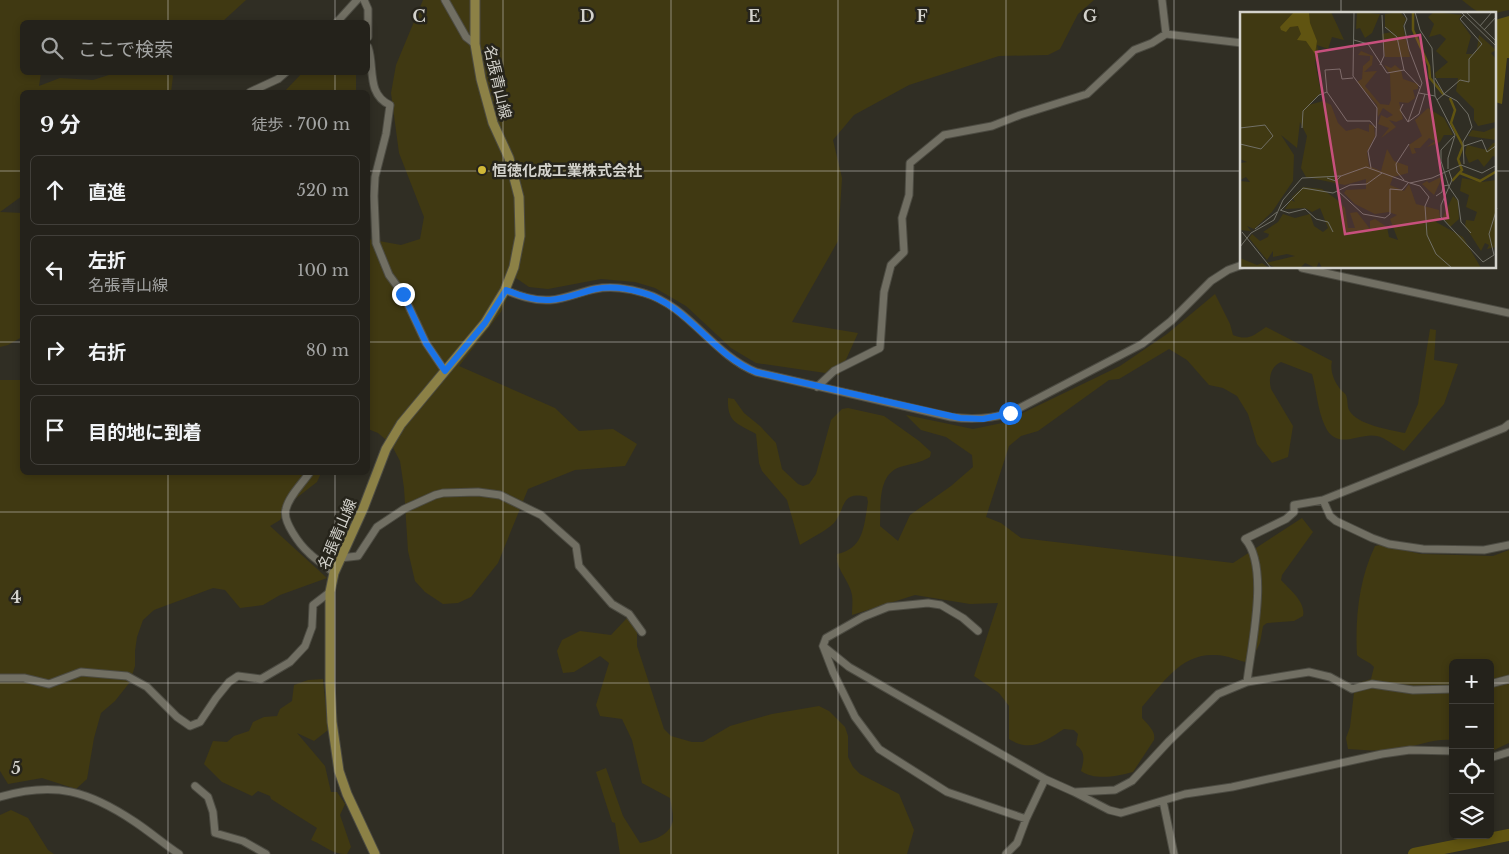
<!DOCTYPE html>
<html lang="ja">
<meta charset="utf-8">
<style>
:root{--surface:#24221b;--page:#302f28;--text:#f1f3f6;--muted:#a3a4a3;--line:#413f3a}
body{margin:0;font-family:"Libre Baskerville","Noto Sans JP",serif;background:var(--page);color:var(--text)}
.controls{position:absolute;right:15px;bottom:15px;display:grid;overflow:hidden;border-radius:8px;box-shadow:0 2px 8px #0003}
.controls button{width:45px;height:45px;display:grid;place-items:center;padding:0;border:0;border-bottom:1px solid var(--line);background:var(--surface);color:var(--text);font:25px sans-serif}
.stop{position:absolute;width:15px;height:15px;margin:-11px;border:4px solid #1a73e8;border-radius:50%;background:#fff}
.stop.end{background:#1a73e8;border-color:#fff;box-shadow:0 1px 5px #0008}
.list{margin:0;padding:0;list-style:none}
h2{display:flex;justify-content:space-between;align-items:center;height:65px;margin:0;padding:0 20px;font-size:21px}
h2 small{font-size:16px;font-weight:400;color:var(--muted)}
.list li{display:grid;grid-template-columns:32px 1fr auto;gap:15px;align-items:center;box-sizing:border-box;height:70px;margin:0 10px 10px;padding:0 10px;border:1px solid var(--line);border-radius:8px}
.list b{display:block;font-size:19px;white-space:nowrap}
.list p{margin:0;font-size:16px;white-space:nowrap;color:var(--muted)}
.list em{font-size:16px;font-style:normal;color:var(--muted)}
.icon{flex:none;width:28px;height:28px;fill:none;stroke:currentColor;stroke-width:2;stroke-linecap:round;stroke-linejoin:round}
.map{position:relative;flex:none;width:1509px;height:854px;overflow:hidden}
.search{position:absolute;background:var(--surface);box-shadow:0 2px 8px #0003;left:20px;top:20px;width:350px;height:55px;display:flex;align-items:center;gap:12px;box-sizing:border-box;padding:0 18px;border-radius:8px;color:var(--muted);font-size:19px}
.panel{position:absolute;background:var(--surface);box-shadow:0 2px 8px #0003;left:20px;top:90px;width:350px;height:385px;border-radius:8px}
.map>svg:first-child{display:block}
.green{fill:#403912}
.water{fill:#605411}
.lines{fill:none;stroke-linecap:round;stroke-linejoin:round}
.river{stroke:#605411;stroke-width:12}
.minor-casing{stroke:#4c4b42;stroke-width:9}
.major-casing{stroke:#4c4b42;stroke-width:11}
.minor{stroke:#716f63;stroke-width:7}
.major{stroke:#8c8146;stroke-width:9}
.route{stroke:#1a73e8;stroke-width:6}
.grid{fill:none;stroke:#d3d2cc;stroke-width:1;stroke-opacity:0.55}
.poi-dot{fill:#d0b837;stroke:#26241b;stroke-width:2}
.labels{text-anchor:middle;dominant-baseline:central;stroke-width:5;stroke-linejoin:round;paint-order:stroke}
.street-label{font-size:15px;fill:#d3d2cc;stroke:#26241b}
.poi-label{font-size:15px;font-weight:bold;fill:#d3d2cc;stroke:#26241b;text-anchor:start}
.inset-river{fill:none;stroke:#605411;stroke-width:2.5}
.inset-road{fill:none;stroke:#717067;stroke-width:1}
.view{fill:#c7507d;fill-opacity:0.15;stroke:#c7507d;stroke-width:2.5}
.inset-edge{fill:none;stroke:#d3d2cc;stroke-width:2.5}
.grid-label{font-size:16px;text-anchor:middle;font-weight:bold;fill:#d3d2cc;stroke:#26241b;stroke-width:5;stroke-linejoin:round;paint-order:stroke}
</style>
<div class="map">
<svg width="1509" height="854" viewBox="0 0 1509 854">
<rect width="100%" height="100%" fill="#302e24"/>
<!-- green -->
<path class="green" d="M0 0H246L222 22H22V72L41 73 39 86 60 78 93 80 115 73H170L173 76 171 92H22V196L0 212 22 213V337L8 345 0 347Z
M423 0H1094L1078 14 1060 49 1048 55 999 56 909 85 854 115 833 140 842 178 838 241 792 322 858 333 839 375 756 363 731 348 686 306 655 288 635 282 601 279 548 289 529 287 516 278 501 312 459 366 555 408 579 431 613 429 637 444 625 466 575 470 528 489 498 563 471 597 458 603 443 604 425 592 415 581 408 551 404 488 400 461 391 444 378 433 368 429V239L401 245 420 239 424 217 399 153 391 93 396 65Z
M1462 0H1509V10C1483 16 1483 17 1462 0Z
M303 72 356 73V92H284Z
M1215 294 1230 324 1233 335C1248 341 1253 336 1266 327L1332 361C1330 369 1333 379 1338 386 1340 390 1344 392 1346 395 1348 400 1347 406 1349 410 1357 425 1390 430 1405 433L1418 404 1430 329 1436 330 1434 360 1458 364 1444 404 1404 451C1398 448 1384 437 1377 436 1359 432 1337 452 1325 426 1317 409 1317 391 1312 374L1281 362C1271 366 1268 378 1271 389L1293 426 1288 457 1272 463 1257 444 1248 414 1237 396 1223 388 1209 385 1187 360 1169 349 1119 379 1109 380 1038 431 1021 436 1009 446 986 517 1001 523 1021 538 1233 563 1302 518 1313 532 1282 575 1281 580C1290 590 1306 602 1303 616L1294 621 1267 623 1263 626 1260 643 1250 663C1238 661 1228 655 1215 655 1181 653 1162 684 1142 707V718C1148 725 1156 731 1154 740L1133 772C1118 776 1095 781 1081 771 1084 761 1086 752 1076 745L1078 734 1074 730 1064 729C1045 741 1031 753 1009 739V706L999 693 974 676 998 603 970 604 915 595 852 615C852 609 853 601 852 595 850 581 835 569 837 554 864 549 864 525 868 502L867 497C840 490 846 509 834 523 826 531 809 539 800 545L787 500 762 471 759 463 756 434C737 423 727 423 728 398L734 399 744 413 760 426 776 443 782 469 798 484 803 486 809 484 816 474 831 420 842 409 848 408 884 416 919 441 931 452 930 457C920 463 910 464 900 467 877 475 881 506 880 526L898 541 910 515 951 486 973 467 972 455 946 437 921 430 906 415 973 429 1002 423 1120 366 1167 334Z
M0 380H22V472L321 473 317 482 286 506 280 520 270 526 327 578 280 595 263 605 240 608 225 590 213 588 154 610 143 620 137 637 135 651V666L130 682 115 701 101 713 94 738 87 779 76 789 42 778 8 784 0 771Z
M1380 545 1421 554 1493 556 1509 550V743L1494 750 1490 749V663H1453V740C1434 738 1417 746 1399 749 1382 752 1365 750 1348 749L1346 738 1350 727 1355 684 1371 679 1374 667C1369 661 1362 660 1357 655 1355 618 1359 579 1375 546Z
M627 618 637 625V646L664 729 671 736 692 742H703L730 726 772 714 819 706 829 711 845 727 848 736V757L853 767 860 774 899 794 914 830 907 854H620L615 823 612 822 596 772 606 768 623 816 640 843C653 841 673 834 673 818 673 812 671 804 670 798L642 783 632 740 622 719 600 716 596 705 609 663 600 656 574 672 563 673 557 651 562 640 580 631 611 635Z
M323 679 328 730 314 741 297 733 325 766 331 792H337L345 804 340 815 351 847 347 854C331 854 326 846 311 840L317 828 271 799 270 796 258 791 252 796 222 782 204 764 213 741 227 742 234 736 249 731 253 722 264 717 277 716 280 709 292 701 294 685 308 680Z
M11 810 28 818 48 850 54 854H0V815Z"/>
<!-- water -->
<path class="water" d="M1509 16V58H1507L1502 104 1495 102V20Z"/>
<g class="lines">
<!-- river -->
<path class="river" d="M1414 854 1509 835"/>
<defs>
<path id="minor" d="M364 0 368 9V37
M445 0 466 37 475 44
M1162 0 1166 34
M337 22 357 0
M368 47C375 67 366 94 390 105L386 134 375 177 374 196 376 243 389 275 403 294 426 343 445 371
M250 92 278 79 286 72
M1302 268 1509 313
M505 290C520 296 534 301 550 300 566 299 579 292 595 289 610 286 629 288 644 293 689 306 712 354 756 372L951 417C972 420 990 419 1010 413L1142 344 1171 321 1211 281 1228 270 1242 265
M817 387 834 371 880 348 884 292 891 265 904 252 902 218 909 195 910 163 944 135 992 126 1020 115 1087 94 1134 50 1152 43 1166 34 1242 43
M310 472C302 484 289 496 286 509 282 521 300 545 309 553 316 560 326 566 334 573
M1323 500 1330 516 1336 521 1372 538 1389 544 1423 549 1484 550 1509 545
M340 558 358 556 377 527 404 509 435 495 443 493 478 492 500 495 541 515 576 546 579 566 612 604 629 614 642 632
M978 631 963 618 941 605 928 603 888 607 863 617 826 638 823 646 833 672 855 717 879 749 947 792 1026 819
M823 646 849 667 1045 779 1074 792 1109 810 1121 813 1185 794 1232 787 1382 754 1410 750 1453 751
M0 678H24L49 684 81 672 127 676 147 687 177 717 190 726 200 722 216 698 229 682 238 676 261 679 290 662 305 646 312 627 313 605 330 592
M1247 682C1251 646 1270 567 1245 539L1286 519 1294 512V505L1323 500 1504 428 1509 424
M1490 684 1509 679
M1490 758 1509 752
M195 786 208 797 213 812 215 833 243 841 266 854
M1075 792 1115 790 1132 781 1169 741 1218 694 1247 682 1309 672 1330 677 1352 689 1372 684 1413 690 1453 689
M0 797C55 781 89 791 135 822 150 832 164 844 179 854
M1163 801 1174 854
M1006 854 1017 843 1026 819 1045 779"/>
<path id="major" d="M375 854 347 794 339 771 332 722 330 683V592L334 573 363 509 386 449 401 424 485 323 505 290 514 267 520 236 519 197 509 158 493 123 481 79 475 44V0"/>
</defs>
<!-- minor casing -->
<use href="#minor" class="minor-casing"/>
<!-- major casing -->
<use href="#major" class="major-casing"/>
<!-- minor -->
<use href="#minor" class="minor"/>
<!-- major -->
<use href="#major" class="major"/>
</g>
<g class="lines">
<!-- route -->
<path class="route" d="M403 294 426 343 445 371 485 323 506 290C520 296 534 301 550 300 566 299 579 293 595 289 609 286 626 288 640 292 688 304 711 354 756 372L960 418 983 419 1010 413"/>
</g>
<!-- grid -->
<path class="grid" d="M168 0V22M335 0V22M503 0V854M671 0V854M838 0V854M1006 0V854M1174 0V854M1341 0V14M168 72V92M335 72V92M0 171H22M368 171H1242M1495 171H1509M1341 268V854M0 342H22M368 342H1509M168 472V854M335 472V854M0 512H1509M0 683H1453M1490 683H1509"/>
<!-- markers -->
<circle class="poi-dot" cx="482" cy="170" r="5"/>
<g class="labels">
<!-- street labels -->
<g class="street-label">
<text transform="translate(498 82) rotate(77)">名張青山線</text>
<text transform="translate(337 534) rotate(-67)">名張青山線</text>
</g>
<!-- poi labels -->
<g class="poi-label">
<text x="492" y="170">恒徳化成工業株式会社</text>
</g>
</g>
<!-- overview -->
<g transform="translate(1240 12)">
<rect width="256" height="256" fill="#302e24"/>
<path d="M0 0H91L104 28 92 25 88 37 77 33 79 43 75 50 81 81 69 93 83 89 91 93 98 111 106 119 118 116 129 120V112L134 114 135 124 127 140 129 154 141 159 147 137 154 149 168 154V161L153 165 150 173 164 179 169 172 176 192 199 198 200 206 196 210 223 225 241 256H82L79 250 76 256 65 251 60 256H36L26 251 55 244 47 242 33 245V239L27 248 9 226 12 222 20 229 28 225 29 222 23 220 38 210 43 202 55 206 70 202 74 214 83 220 88 216 80 196 72 200 65 196 45 197 51 188 55 190 52 185 63 175 82 177 96 187 105 196 108 216H115L110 201 117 200 130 217V209L135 207 147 215 149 225 158 228 150 207 157 203 149 200 135 202 115 192 104 181 106 178 126 177V167L105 173 66 165 61 156 67 124 60 110 57 136 41 123 54 143 53 169 32 200 14 217 7 214 11 219 0 218V169L10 170 6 165 0 168V151L7 150 0 147ZM117 0 140 2 132 21 125 26 120 16 116 17ZM160 0 166 7 163 14 170 45H145L142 22 152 20 145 15V2ZM194 0 222 3 219 7 231 24 226 42H233L237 37 239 23 256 38 251 41 256 47V110L238 114 234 108V97L216 79 218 66H196L195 61 208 50 196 39 206 27 200 22 189 25 194 12 188 5ZM121 39 133 44 132 53 124 60 137 59 125 74 140 92 149 93 151 88 150 62 144 53 151 56 155 53 161 58 163 67 178 72V77L173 78 175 86 168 91 159 90 163 107 156 110 149 108 156 115 141 126 149 116 138 112 141 103 147 106 153 103 143 96 138 105 137 93 117 70 122 67 123 54 130 48V44L118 43ZM188 96 204 106 213 123H204L200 130 187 135 195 129 189 126 180 136H174L176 141 172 142 169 133 182 124 175 108ZM256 115V128L228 124 232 118 244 120ZM253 131H256V145L253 144 244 155 238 147 229 151 225 141 227 133 247 138ZM203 164 194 183 182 172 187 169 189 171ZM222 166 242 170 256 168V235L247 237 249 233 245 231 241 239 225 214 226 208 234 209 237 200 226 195 229 183 220 179ZM213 184 218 189 219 207 210 215 203 205ZM0 246 17 253 22 251 29 256H0Z" fill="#403912"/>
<path d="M54 0 69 1 70 11 77 29 75 42 66 29 57 28 61 22 58 14 50 15 46 20 41 18 40 15Z" fill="#605411"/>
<path class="inset-river" d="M173 0V18L189 54 190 66 204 83M210 86 215 98 211 111 223 134 218 147 222 158 212 169M220 161 240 169 257 159"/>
<path class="inset-road" d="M114 0 113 64 137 96 136 124 128 139 131 156M163 0 167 7 164 14 169 37 182 71 168 110M175 0 180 18 192 36 195 84 215 123 208 146V157M221 0 257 35M226 0 257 30M240 14 252 0M145 15 157 25 164 58 180 75M244 18 257 4M114 28 128 32 147 61 164 58M140 53 144 44 142 3M113 66 102 67 100 57 85 58 87 80 107 109H130L136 116M195 66 204 82 217 89 228 102 232 115 223 130 224 152M179 81 195 84M197 88 220 68 229 70V47L242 32 220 7 224 3M163 92 160 98 168 110M168 110 179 102 185 82M0 116 25 113 33 124 21 137 0 132M62 116 63 99 79 83 87 80M214 124 201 138V149L209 175 218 188 221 210 231 221M224 134 242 128 247 140 257 133M209 159 212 168 201 193V205L243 250 254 243 249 222 257 196M87 166 96 169 101 164M164 168 157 160 156 152 169 132M170 171 180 174 189 185 185 194 187 223 196 242 212 256M98 179 123 202 145 206 150 202V177L162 178 168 171M196 184 202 180 203 174 209 173M40 198 49 201 65 197 76 207 88 210 93 220M41 198 63 176 93 181 110 173 127 172 142 161M15 217 37 200M2 220 31 256M0 235 11 221 34 208 43 188 62 166 101 164 126 155 170 171 192 166 221 153 242 161 257 153"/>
<path class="view" d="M180 23 208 206 105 222 76 40Z"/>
<rect width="256" height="256" class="inset-edge"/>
</g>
<g class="grid-label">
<text x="419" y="22">C</text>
<text x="587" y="22">D</text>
<text x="754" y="22">E</text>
<text x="922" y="22">F</text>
<text x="1090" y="22">G</text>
<text x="16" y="603">4</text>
<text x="16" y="774">5</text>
</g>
</svg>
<div class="controls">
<button>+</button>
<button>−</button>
<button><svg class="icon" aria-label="locate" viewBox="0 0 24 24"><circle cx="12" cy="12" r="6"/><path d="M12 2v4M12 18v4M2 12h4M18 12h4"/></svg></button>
<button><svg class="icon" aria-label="layers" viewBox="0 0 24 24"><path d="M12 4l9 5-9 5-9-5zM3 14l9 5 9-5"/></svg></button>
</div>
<div class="stop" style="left:1010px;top:413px"></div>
<div class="stop end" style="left:403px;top:294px"></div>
<div class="search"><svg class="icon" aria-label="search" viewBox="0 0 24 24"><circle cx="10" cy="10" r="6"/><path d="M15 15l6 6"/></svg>ここで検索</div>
<section class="panel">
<h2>9 分<small>徒歩 · 700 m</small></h2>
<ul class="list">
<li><svg class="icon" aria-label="ahead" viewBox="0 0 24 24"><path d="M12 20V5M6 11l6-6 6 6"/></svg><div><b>直進</b></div><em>520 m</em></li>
<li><svg class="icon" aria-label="left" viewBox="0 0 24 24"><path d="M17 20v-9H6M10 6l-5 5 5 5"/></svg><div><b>左折</b><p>名張青山線</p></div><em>100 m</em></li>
<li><svg class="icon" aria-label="right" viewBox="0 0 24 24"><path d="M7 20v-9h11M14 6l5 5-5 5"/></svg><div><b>右折</b></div><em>80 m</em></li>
<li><svg class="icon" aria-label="arrive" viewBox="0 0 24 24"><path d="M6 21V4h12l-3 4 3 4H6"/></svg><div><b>目的地に到着</b></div></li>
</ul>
</section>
</div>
